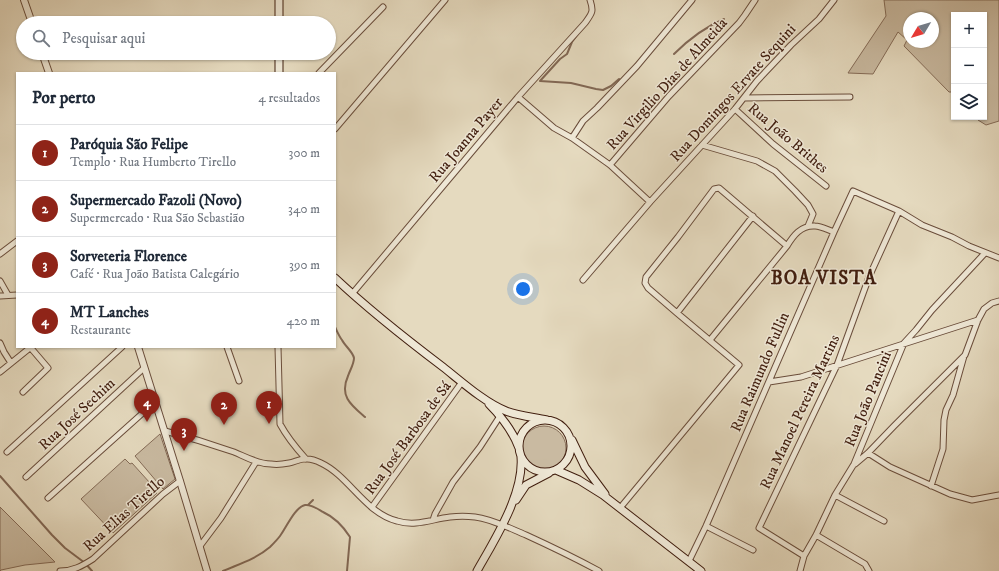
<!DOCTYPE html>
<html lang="pt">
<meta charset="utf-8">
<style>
:root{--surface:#fff;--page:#f6f6f7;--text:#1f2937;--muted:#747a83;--line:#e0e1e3;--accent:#8f2418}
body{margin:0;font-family:"IM FELL DW Pica",serif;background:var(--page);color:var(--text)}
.controls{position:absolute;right:12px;top:12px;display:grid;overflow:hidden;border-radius:0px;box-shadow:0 1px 3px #0004}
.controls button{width:36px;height:36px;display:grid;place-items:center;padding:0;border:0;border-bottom:1px solid var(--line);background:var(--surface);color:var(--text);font:20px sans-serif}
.compass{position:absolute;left:903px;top:12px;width:36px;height:36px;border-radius:50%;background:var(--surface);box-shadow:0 1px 3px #0004;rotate:232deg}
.you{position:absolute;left:523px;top:289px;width:14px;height:14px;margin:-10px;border:3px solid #fff;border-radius:50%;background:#1a73e8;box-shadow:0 0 0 6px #1a73e833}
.badge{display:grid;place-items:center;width:26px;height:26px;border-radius:50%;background:var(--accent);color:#fff;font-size:13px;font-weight:700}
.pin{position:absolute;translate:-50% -33px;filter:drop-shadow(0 1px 2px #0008)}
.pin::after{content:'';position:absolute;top:21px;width:14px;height:12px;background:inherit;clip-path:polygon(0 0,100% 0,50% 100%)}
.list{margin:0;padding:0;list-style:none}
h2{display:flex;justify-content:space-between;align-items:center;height:52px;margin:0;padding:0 16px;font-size:17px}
h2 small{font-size:13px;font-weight:400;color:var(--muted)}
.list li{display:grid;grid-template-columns:26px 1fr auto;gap:12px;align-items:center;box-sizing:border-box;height:56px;padding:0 16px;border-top:1px solid var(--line)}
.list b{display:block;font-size:15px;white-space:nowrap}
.list p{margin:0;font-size:13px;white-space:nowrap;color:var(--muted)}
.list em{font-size:13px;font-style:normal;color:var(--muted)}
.icon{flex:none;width:22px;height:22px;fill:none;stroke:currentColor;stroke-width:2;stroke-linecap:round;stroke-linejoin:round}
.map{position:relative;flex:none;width:999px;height:571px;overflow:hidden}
.search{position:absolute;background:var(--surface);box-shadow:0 1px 3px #0004;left:16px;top:16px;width:320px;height:44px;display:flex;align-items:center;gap:10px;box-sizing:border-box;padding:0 14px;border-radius:22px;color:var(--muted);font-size:15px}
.panel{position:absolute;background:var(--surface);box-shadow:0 1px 3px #0004;left:16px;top:72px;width:320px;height:276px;border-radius:0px}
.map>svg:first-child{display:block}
.green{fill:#c9baa1;stroke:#856c58;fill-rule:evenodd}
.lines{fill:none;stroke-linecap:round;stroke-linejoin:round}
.stream{stroke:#826855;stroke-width:2}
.minor-casing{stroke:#6a4d3b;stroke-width:7}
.tertiary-casing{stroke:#6a4d3b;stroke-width:8}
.secondary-casing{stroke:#411e0f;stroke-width:9}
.minor{stroke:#eee7d5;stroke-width:5}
.tertiary{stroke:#eee7d5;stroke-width:6}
.secondary{stroke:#eee7d5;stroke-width:7}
.labels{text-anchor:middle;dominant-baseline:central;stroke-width:3;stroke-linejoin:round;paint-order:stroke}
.street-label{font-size:15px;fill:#411e0f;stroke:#eee7d5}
.district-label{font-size:19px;font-weight:bold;letter-spacing:1px;fill:#411e0f;stroke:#eee7d5}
</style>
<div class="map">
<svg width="999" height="571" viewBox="0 0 999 571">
<rect width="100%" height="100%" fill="#e5dabf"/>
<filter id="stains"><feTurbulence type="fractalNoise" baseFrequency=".005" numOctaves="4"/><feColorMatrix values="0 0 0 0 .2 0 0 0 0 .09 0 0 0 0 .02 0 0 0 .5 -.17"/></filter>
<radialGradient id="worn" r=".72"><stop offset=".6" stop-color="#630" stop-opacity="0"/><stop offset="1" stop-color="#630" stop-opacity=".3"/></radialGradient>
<!-- green -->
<path class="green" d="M884 0H999V121L986 125 978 120V117H984V15H954V92H949L904 46 907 40 898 32 873 74 848 73 886 16ZM909 18H933V42H909Z
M522 448a22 22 0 1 1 44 0a22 22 0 1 1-44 0Z
M160 434 175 479 163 489 135 456Z
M125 459 130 464 132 463 150 483 149 484 157 493 113 533 81 499Z
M0 507 55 562 25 565 1 570 0 571Z"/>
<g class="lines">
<!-- stream -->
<path class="stream" d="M674 54C688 40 705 27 724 19
M540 81 571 83 596 89 603 90 611 86 619 79
M540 81 560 59 567 54 572 42 578 34
M335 327C337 331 339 336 342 340 345 346 353 352 354 358 354 364 350 370 348 376 339 396 351 405 365 417
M0 476 52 535 65 548 85 563 92 571
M308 505 313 500
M223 571C239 564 256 559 270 547 273 544 277 540 280 536 286 528 295 507 305 505 311 504 318 509 323 512 334 517 343 526 350 537L347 571"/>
<defs>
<path id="minor" d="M319 73 383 7
M518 97 554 128 572 138 610 165 650 202
M744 98 850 97
M735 109 773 144 826 186
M335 129 445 0
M572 138 583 121 597 108 637 66 692 0
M702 145 757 161 775 171 795 191 808 205 813 214 808 226
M610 165 669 96 739 23 745 15 755 0
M0 254 17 241
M583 280 650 202 735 109 757 81 791 45 819 19 834 0
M0 281 8 295
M352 294 518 97 585 23C592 13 594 12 590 0
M0 296 17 295
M677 313 753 216
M710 340 787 246C793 236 801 225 815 226 821 226 828 230 834 232
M0 343 4 352 11 363
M227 347 239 381
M278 347 280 424C287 437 296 448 306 459
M0 372 31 347
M769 382 801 377 978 320
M23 392 48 368 30 347
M165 431C188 437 211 444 234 452 246 457 258 464 271 464 277 465 284 464 289 463 295 462 301 458 307 459 311 459 317 461 321 463 349 476 365 513 397 521 416 527 432 519 450 517 458 516 467 516 475 517 492 519 509 528 526 535 550 546 575 558 599 571
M7 452 122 347
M868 453 890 467 950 494 972 500 999 495
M855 464 868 453 894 426 965 355 978 320 984 309 992 303 999 301
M26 477 144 368
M931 486 943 449 944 420 946 410 953 395 964 356
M835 495 884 521
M48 498 145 411 155 401
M372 507 462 382
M620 508 739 365 677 313 648 288 645 283 646 277 678 237 714 189 719 188 787 246
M433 520 435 514 453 482 480 447 500 416
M706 526 753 550
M816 535 865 564 869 571
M200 546 221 518 256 462
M804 556 759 528 837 365 869 277 899 211
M689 561 706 526 834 232 853 191 899 211 922 225 952 237 969 246 999 258
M60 571C73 571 82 566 93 559L163 494 180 481
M800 571 804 556 816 535 835 495 854 464 904 343 916 330 932 310 985 253"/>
<path id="tertiary" d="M24 0 32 23
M42 53 49 73
M138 347 180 481 207 571"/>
<path id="secondary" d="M279 23V0
M279 53V73
M335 278C369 310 406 339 443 367 462 382 484 402 506 411 519 416 533 417 547 420
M489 404C501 416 513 432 519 448
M519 446a26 26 0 1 1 52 0a26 26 0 1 1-52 0Z
M572 440 585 467 605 494
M556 470 579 480 603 495 701 571
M516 500 526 485 549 473
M477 571C495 539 524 494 521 457"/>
</defs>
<!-- minor casing -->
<use href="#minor" class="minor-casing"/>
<!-- tertiary casing -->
<use href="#tertiary" class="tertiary-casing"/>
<!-- secondary casing -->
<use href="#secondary" class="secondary-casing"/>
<!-- minor -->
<use href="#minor" class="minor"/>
<!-- tertiary -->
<use href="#tertiary" class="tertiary"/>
<!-- secondary -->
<use href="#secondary" class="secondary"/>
</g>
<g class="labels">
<!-- street labels -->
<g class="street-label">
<text transform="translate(667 84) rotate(-48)">Rua Virgilio Dias de Almeida</text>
<text transform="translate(733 93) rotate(-48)">Rua Domingos Ervate Sequini</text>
<text transform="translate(788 138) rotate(40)">Rua João Brithes</text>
<text transform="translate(466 140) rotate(-50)">Rua Joanna Payer</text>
<text transform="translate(760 372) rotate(-67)">Rua Raimundo Fullin</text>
<text transform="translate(868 399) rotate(-68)">Rua João Pancini</text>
<text transform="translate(800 412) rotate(-65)">Rua Manoel Pereira Martins</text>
<text transform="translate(77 414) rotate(-43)">Rua José Sechim</text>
<text transform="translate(408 438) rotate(-54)">Rua José Barbosa de Sá</text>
<text transform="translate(124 514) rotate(-42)">Rua Elias Tirello</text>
</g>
<!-- district labels -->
<g class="district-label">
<text x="824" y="278">BOA VISTA</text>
</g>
</g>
<rect width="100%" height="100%" filter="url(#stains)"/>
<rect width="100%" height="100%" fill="url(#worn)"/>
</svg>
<div class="controls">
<button>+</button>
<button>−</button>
<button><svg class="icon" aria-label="layers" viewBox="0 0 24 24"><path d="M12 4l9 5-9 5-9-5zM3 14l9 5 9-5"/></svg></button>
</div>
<svg class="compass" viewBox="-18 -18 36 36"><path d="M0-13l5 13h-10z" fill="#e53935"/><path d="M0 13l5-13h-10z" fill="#747a83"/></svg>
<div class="you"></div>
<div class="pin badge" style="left:269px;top:424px">1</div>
<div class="pin badge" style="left:224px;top:425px">2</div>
<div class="pin badge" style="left:184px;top:451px">3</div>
<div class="pin badge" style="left:147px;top:422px">4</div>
<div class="search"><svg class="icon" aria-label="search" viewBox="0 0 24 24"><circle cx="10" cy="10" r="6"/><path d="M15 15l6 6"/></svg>Pesquisar aqui</div>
<section class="panel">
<h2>Por perto<small>4 resultados</small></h2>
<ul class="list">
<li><span class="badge">1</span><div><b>Paróquia São Felipe</b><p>Templo · Rua Humberto Tirello</p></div><em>300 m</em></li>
<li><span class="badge">2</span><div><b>Supermercado Fazoli (Novo)</b><p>Supermercado · Rua São Sebastião</p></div><em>340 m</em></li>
<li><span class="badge">3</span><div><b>Sorveteria Florence</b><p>Café · Rua João Batista Calegário</p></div><em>390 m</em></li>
<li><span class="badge">4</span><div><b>MT Lanches</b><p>Restaurante</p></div><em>420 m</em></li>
</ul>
</section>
</div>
